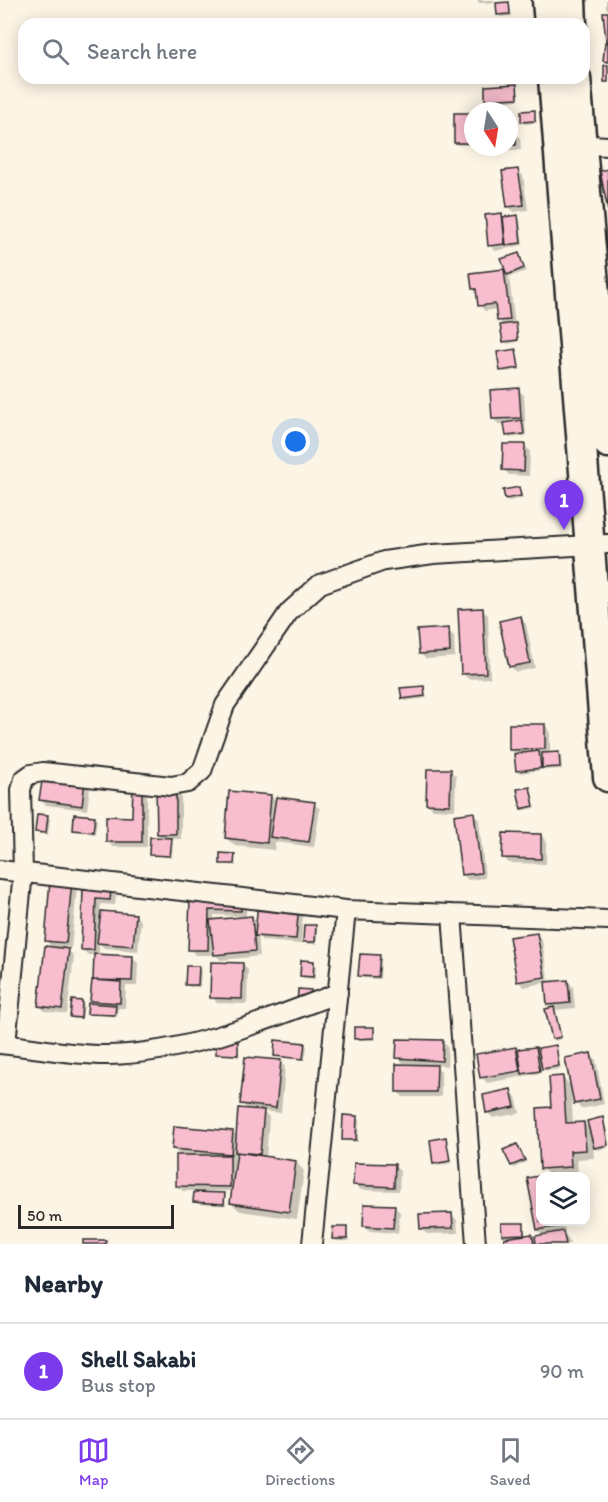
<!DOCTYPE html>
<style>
:root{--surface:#fff;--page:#f6f6f7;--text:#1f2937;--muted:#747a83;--line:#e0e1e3;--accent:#7c3aed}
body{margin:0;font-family:Itim,sans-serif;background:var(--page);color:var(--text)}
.controls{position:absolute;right:18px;bottom:18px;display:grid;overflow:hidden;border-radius:12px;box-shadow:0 3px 15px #0003}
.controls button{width:54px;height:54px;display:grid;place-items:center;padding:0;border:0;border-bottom:2px solid var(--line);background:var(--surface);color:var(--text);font:30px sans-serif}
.compass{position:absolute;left:464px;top:102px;width:54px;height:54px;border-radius:50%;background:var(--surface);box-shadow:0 3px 15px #0003;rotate:168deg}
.scale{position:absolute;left:18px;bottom:15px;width:156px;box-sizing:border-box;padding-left:6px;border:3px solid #2b2b2b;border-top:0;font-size:16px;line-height:21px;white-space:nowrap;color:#2b2b2b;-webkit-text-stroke:4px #fcf5e5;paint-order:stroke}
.you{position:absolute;left:296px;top:442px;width:21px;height:21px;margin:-15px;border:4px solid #fff;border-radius:50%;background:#1a73e8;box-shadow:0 0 0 9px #1a73e833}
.badge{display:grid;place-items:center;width:39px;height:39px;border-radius:50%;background:var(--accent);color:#fff;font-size:20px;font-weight:700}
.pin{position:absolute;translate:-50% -50px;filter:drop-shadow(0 2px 3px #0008)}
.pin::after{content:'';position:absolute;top:32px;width:21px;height:18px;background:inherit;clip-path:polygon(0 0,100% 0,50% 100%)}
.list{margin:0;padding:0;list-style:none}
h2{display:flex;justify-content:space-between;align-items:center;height:78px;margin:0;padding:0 24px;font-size:26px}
h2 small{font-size:20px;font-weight:400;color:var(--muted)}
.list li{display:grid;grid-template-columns:39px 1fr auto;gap:18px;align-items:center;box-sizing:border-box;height:96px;padding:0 24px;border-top:2px solid var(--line)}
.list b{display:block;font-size:22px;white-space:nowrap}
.list p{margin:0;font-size:20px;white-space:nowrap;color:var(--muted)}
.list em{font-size:20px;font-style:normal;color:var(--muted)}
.icon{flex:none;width:33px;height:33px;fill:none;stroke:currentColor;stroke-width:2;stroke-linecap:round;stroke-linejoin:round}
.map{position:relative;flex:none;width:608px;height:1244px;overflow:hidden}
.search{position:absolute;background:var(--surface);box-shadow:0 3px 15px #0003;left:18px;right:18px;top:18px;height:66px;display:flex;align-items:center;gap:15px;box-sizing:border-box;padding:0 21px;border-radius:18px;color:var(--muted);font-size:22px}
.sheet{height:174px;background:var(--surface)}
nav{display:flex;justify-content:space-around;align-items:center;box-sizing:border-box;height:84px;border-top:2px solid var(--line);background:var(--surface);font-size:16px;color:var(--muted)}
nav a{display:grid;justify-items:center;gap:3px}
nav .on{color:var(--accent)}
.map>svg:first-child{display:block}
.shadow{fill:#0003;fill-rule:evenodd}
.building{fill:#f8becf;stroke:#2b2b2b;stroke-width:1.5}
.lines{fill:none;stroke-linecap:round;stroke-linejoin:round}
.minor-casing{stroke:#2b2b2b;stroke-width:22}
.primary-casing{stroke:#2b2b2b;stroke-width:33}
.minor{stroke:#fcf5e5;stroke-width:18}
.primary{stroke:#fcf5e5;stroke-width:28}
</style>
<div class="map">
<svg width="608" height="1244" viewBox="0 0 608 1244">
<rect width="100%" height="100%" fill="#fcf5e5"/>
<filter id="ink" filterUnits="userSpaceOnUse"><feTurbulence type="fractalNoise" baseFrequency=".0167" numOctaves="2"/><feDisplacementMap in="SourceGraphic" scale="12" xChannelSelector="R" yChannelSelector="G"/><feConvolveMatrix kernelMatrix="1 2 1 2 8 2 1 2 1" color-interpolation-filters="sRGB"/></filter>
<g filter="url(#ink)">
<!-- shadow -->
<path class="shadow" d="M477 0H494V3H479Z
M606 0H608V10L606 8Z
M509 4 512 16 501 17 498 14Z
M517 85 519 100 489 102 487 99Z
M534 112 537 123 525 124 523 122Z
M468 114 471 117V145H458L456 143Z
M509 132H515L520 138 521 150H483L479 147H509Z
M518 170 523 176 528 210 514 212 508 206Z
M501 215 505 218 517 217 520 219 523 245 495 251 490 245Z
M519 255 526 271 509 277 517 342 507 344 497 309 485 311 479 305 478 293 473 288 504 271 509 276 503 260Z
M515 351 520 370 504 372 501 370Z
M518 390 524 395 526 436 509 438 506 424H499L493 419Z
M524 445 530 451 529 476 509 475 504 470Z
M519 488 523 498 509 501 506 499Z
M482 610 488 615 490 678 468 679 463 673Z
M520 618 526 624 535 668 516 672 510 666Z
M448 630 454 636 455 657 426 659 420 654Z
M424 687 427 698 405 701 403 698Z
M545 725 550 731V754L561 756 562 769 546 770 542 766 543 770 520 773 515 754 510 749Z
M450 771 456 776 455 810 433 809 427 804Z
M85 782 90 787 87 810 46 805 41 800Z
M134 785 147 791V847H113L107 841 134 818Z
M158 787 181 793V839H171L173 842 172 858 150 854 163 839 158 834Z
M529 788 535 808 525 810 523 808Z
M271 796 277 802 314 804 320 809 314 847 275 842V850L235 846 226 838Z
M474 814 479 820 485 878 468 880 462 874Z
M47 816 50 819 48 835 39 834 36 832Z
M94 817 97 820 95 834 74 830Z
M541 835 546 841V864L509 863 504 858Z
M234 855 236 866 221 863Z
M71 883 77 888 71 948 65 947 74 956 67 1014 45 1011 39 1006 54 949 46 941Z
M84 890 110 891 116 896 115 905 101 904 100 912 136 916 141 921 138 951 104 948 99 943V955L132 957 138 963 137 986H126L125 1008H118L117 1017 89 1013 96 1005 92 1001 96 955H88L82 949Z
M191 901 246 907V918L251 917 258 924 303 911 301 944 263 941 258 936 260 956 221 960 213 953V955H195L190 949ZM214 915 245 916V918L214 921Z
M315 927 317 929V944H307L305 941Z
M536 934 542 940 549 983 568 981 573 987 575 1008 555 1010 562 1039 555 1041 553 1038V1009L549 1005 547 982 524 987 518 981Z
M379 957 381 959 380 979 362 978 360 975Z
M313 962 316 965 315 979 304 978 301 976Z
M243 964 248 970 247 1004 217 1003 212 997Z
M198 967 201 970 200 987H189L187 984Z
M81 1003 84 1005 82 1019H74L72 1016Z
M374 1029 376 1040H358L355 1038Z
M442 1042 448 1047 447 1066 435 1065 441 1072V1097H403L397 1091 416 1064 403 1063 398 1057Z
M238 1043 239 1057 217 1053Z
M304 1045 307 1047 305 1060 275 1055Z
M555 1047 561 1069 546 1071 540 1066 541 1073 487 1083 482 1077 516 1049 520 1054 536 1048 541 1054Z
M590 1054 596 1060 604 1104 581 1109 576 1103 571 1088 573 1124 584 1123 591 1130 603 1119 608 1134V1148L597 1150 593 1146 594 1158 577 1159 578 1175 542 1176 549 1175 542 1168 553 1108 562 1077 573 1088Z
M280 1062 285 1067 281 1113 262 1111 269 1117 266 1158 296 1162 304 1171 297 1219 240 1211 231 1203 233 1191H204V1194L224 1195 226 1205 197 1204 195 1191H183L177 1186 182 1157 173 1149 233 1132 237 1137 249 1111 242 1103Z
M511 1091 516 1097 520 1113 493 1118 487 1112Z
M357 1117 359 1120 358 1142 346 1141 343 1139Z
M446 1139 451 1163 437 1166 435 1163Z
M517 1145 526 1162 514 1168 512 1165Z
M394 1166 400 1171 399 1191 361 1190 355 1185Z
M540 1177V1222H563L565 1231 562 1232 568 1238 570 1244H506L507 1239 503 1234 523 1224 526 1237 532 1236 537 1241 544 1236 538 1230 529 1179Z
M394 1207 400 1212 398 1233 370 1231 364 1226Z
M452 1215 457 1220 458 1233 427 1234 421 1229Z
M346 1228 349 1241H336L334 1238Z"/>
<!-- building -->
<path class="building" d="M509 2 510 14 497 15 496 3Z
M603 12H608V41H606Z
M605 42H608V62L603 61Z
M604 65H608V82H604Z
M517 84 518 98 485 100V86Z
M535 110V121L521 122V111Z
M454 113H469V143H454Z
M516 130V145H509V131Z
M518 169 524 205 507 207 502 171Z
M608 169V211L600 171Z
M502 213 505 244 488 246 485 215Z
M518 215 521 243 506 245 503 217Z
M519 253 524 268 507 275 501 259Z
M504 269 510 320 497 321 495 304 478 306 476 289H472L470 273Z
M516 323 518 340 503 342 500 325Z
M516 349 519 368 500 371 497 352Z
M519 388 521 418 492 419 490 390Z
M522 420 524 434 506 436 504 423Z
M503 444H525L524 471 502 470Z
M519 487 521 496 505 499 503 490Z
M483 608 486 673 461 674 458 609Z
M521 616 530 663 509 667 499 621Z
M449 628 450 652 419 654 417 630Z
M424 686 425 696 402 699 400 688Z
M509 724H545V749L509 750Z
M539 751 541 768 516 771 514 754Z
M559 752 560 767 542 768V753Z
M427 769H451L450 805 426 804Z
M43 775 85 780 82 806 39 800Z
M133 784H142V842H106V816L132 817Z
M156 786H176V834H157Z
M530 787 534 806 521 809 517 789Z
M229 791 271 795 267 843 225 838Z
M276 797 315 802 309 842 270 837Z
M474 812 481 873 461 875 454 815Z
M37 814 48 815 46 833 35 832Z
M74 814 95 816 93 832 73 830Z
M503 833 541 834V859L502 858Z
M150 837 172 838 170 856 149 855Z
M220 853 235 854 234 864H220Z
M50 880 72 881 66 943 45 941Z
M83 888 111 889 110 900 96 899 94 950H81Z
M190 899 241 900V911L209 910 208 950H188Z
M258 901 299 904 296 939 255 936Z
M101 911 136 914 133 946 97 943Z
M252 916 255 951 214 955 210 920Z
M304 925H316L315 942H303Z
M537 933 545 977 517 982 509 937Z
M45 946 69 949 62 1009 38 1006Z
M94 954 133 956 132 981 93 980Z
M360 954 380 955 378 977 358 976Z
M301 960 314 961 313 977 300 976Z
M211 962 243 963 242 999 210 998Z
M186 966H199L198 985H185Z
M92 980 121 982 120 1003 90 1001Z
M568 980 570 1003 547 1005 545 982Z
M298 989 311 990 310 1006H297Z
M72 1000 82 1001 81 1018 70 1017Z
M88 1003 116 1005 115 1015 87 1014Z
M554 1007 561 1037 552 1039 545 1009Z
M354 1027H374V1038L354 1039Z
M397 1039 443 1040 442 1061 396 1058Z
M275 1040 305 1043 303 1059 274 1056Z
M216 1041 238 1042V1055L216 1054Z
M556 1045 559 1066 542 1069 538 1048Z
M516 1047 520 1071 480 1078 476 1054Z
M536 1047 540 1071 522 1074 518 1049Z
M591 1053 600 1099 574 1104 565 1058Z
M245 1057 281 1060 276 1108 240 1104Z
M396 1064 437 1065 436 1092H396Z
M563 1076 566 1123 584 1122 586 1150 570 1151 571 1167 540 1169 537 1108 551 1107 549 1077Z
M511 1089 515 1107 486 1113 483 1095Z
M238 1108 264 1110 260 1154 235 1152Z
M343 1115 357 1116 356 1140H342Z
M603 1117 608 1145 594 1148 587 1121Z
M174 1126 233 1131 231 1154 172 1149Z
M446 1137 450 1161 433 1164 430 1140Z
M517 1144 525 1160 511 1166 503 1150Z
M237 1152 296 1161 289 1212 230 1203Z
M176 1155H230V1187L176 1186Z
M354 1163 395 1164 394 1187 353 1185Z
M551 1174V1176H540V1222H559L560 1226 537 1230 527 1178Z
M194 1192 225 1193 224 1204 193 1202Z
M364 1204 395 1205 393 1228 363 1226Z
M452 1213 453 1228 420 1229 419 1214Z
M501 1223H524V1234L502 1235Z
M333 1227H347V1239H332Z
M563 1231 566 1244H536L535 1236Z
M532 1234 534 1244H505L504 1238Z
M83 1240H106V1244H83Z"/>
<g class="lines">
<defs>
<path id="minor" d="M574 144 608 146
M0 870 346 910 608 920
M452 914 476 1244
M0 1044C35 1047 74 1056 109 1055 189 1053 264 1021 338 993
M6 1044 23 872 21 790 24 779 31 774 43 772 171 786 188 783 202 771 225 705 289 612 320 584 384 561 433 554 608 544
M312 1244 346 910"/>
<path id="primary" d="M547 0 549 24
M571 0 572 24
M553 78 608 777
M576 78 608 443"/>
</defs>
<!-- minor casing -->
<use href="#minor" class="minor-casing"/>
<!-- primary casing -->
<use href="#primary" class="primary-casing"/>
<!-- minor -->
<use href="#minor" class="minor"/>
<!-- primary -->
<use href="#primary" class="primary"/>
</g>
</g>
</svg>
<div class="controls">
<button><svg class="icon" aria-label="layers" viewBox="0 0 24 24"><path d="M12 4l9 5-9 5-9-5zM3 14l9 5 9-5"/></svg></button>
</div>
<svg class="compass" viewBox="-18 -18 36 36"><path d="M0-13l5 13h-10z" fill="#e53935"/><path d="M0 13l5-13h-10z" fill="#747a83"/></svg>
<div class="scale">50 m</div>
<div class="you"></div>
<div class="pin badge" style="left:564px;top:530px">1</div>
<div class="search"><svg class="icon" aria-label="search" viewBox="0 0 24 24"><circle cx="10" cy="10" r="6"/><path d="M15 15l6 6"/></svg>Search here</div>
</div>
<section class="sheet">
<h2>Nearby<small></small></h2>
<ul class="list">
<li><span class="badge">1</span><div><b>Shell Sakabi</b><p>Bus stop</p></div><em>90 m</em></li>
</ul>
</section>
<nav>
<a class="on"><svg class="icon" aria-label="map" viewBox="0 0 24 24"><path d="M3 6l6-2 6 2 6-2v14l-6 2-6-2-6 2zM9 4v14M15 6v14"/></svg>Map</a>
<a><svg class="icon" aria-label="directions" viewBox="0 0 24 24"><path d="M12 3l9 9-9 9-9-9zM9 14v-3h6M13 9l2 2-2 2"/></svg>Directions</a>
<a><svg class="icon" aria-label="saved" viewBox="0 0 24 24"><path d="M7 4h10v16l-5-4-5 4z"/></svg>Saved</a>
</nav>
